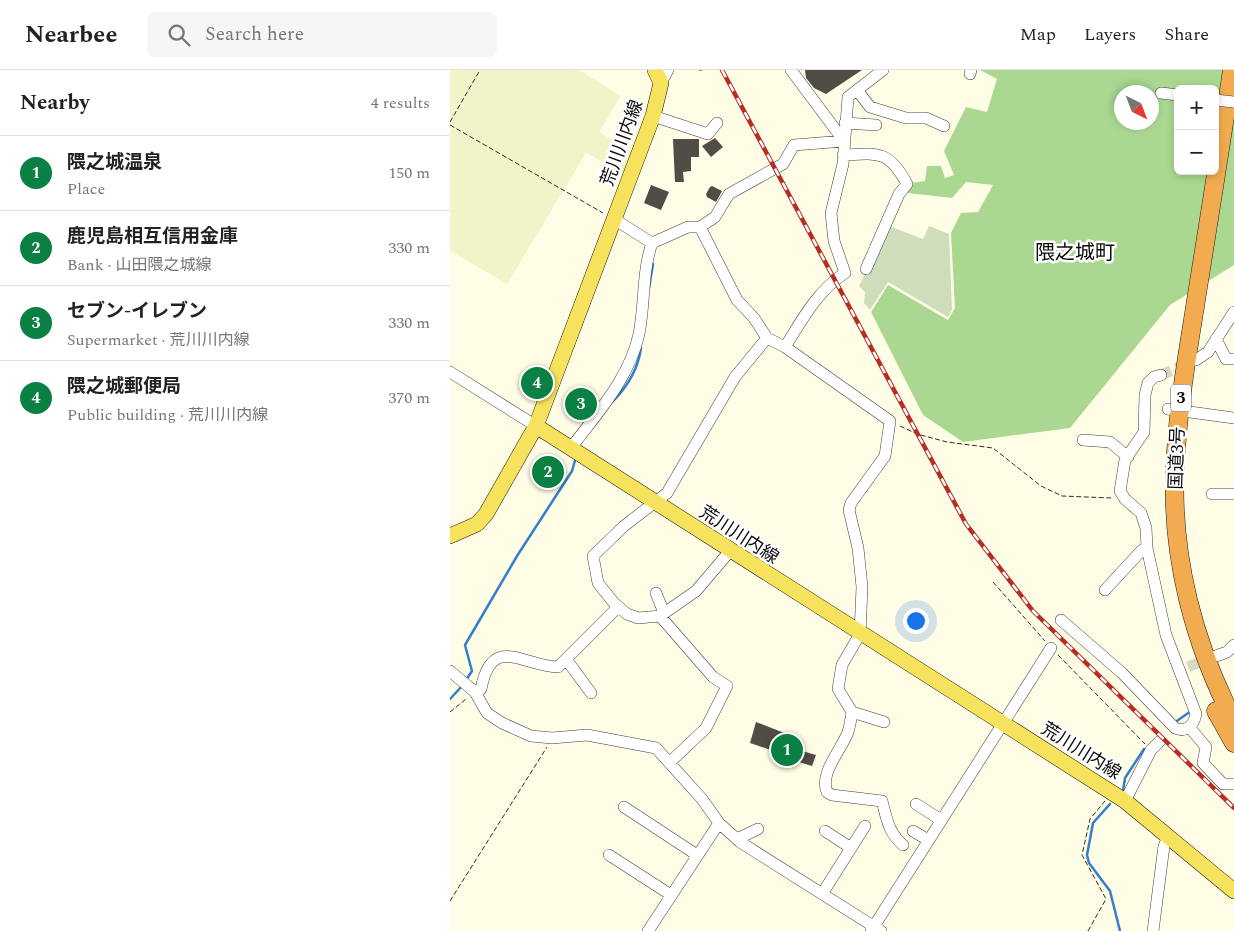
<!DOCTYPE html>
<meta charset="utf-8">
<style>
:root{--surface:#fff;--page:#f6f6f6;--text:#222;--muted:#767676;--line:#e0e0e0;--accent:#0b8043}
body{margin:0;font-family:Spectral,"Noto Sans JP",serif;background:var(--page);color:var(--text)}
.controls{position:absolute;right:15px;top:15px;display:grid;overflow:hidden;border-radius:8px;box-shadow:0 2px 8px #0003}
.controls button{width:45px;height:45px;display:grid;place-items:center;padding:0;border:0;border-bottom:1px solid var(--line);background:var(--surface);color:var(--text);font:25px sans-serif}
.compass{position:absolute;left:664px;top:15px;width:45px;height:45px;border-radius:50%;background:var(--surface);box-shadow:0 2px 8px #0003;rotate:138deg}
.you{position:absolute;left:465px;top:550px;width:18px;height:18px;margin:-12px;border:4px solid #fff;border-radius:50%;background:#1a73e8;box-shadow:0 0 0 8px #1a73e833}
.badge{display:grid;place-items:center;width:32px;height:32px;border-radius:50%;background:var(--accent);color:#fff;font-size:16px;font-weight:700}
.pin{position:absolute;translate:-50% -50%;border:2px solid #fff;box-shadow:0 1px 5px #0006}
.list{margin:0;padding:0;list-style:none}
h2{display:flex;justify-content:space-between;align-items:center;height:65px;margin:0;padding:0 20px;font-size:21px}
h2 small{font-size:16px;font-weight:400;color:var(--muted)}
.list li{display:grid;grid-template-columns:32px 1fr auto;gap:15px;align-items:center;box-sizing:border-box;height:75px;padding:0 20px;border-top:1px solid var(--line)}
.list b{display:block;font-size:19px;white-space:nowrap}
.list p{margin:0;font-size:16px;white-space:nowrap;color:var(--muted)}
.list em{font-size:16px;font-style:normal;color:var(--muted)}
.icon{flex:none;width:28px;height:28px;fill:none;stroke:currentColor;stroke-width:2;stroke-linecap:round;stroke-linejoin:round}
.map{position:relative;flex:none;width:784px;height:861px;overflow:hidden}
header{display:flex;align-items:center;gap:30px;box-sizing:border-box;height:70px;padding:0 25px;background:var(--surface);border-bottom:1px solid var(--line)}
header strong{font-size:24px}
nav{display:flex;gap:28px;margin-inline-start:auto;font-size:18px}
.search{width:350px;height:45px;background:var(--page);display:flex;align-items:center;gap:12px;box-sizing:border-box;padding:0 18px;border-radius:8px;color:var(--muted);font-size:19px}
main{display:flex}
aside{flex:1;background:var(--surface)}
.map>svg:first-child{display:block}
.farmland{fill:#f2f3c8}
.forest{fill:#aad891;fill-rule:evenodd}
.cemetery{fill:#cfdeba}
.lines{fill:none;stroke-linecap:round;stroke-linejoin:round}
.stream{stroke:#347fcb;stroke-width:2.5}
.building{fill:#524c46}
.minor-tunnel{stroke:#dad9c5;stroke-width:11;stroke-dasharray:11 5.5;stroke-linecap:butt}
.minor-casing{stroke:#3d3d3d;stroke-width:12}
.major-casing{stroke:#1b1b1b;stroke-width:16}
.highway-casing{stroke:#1b1b1b;stroke-width:19}
.path{stroke:#2c2c2c;stroke-width:1;stroke-dasharray:5 2.5;stroke-linecap:butt}
.minor{stroke:#fff;stroke-width:11}
.major{stroke:#f7e25e;stroke-width:15}
.highway{stroke:#f3ab50;stroke-width:18}
.rail-casing{stroke:#b72c24;stroke-width:4.5}
.rail{stroke:#fff;stroke-width:2.5;stroke-dasharray:8;stroke-linecap:butt}
.minor-bridge-casing{stroke:#3d3d3d;stroke-width:12;stroke-linecap:butt}
.minor-bridge{stroke:#fff;stroke-width:11}
.labels{text-anchor:middle;dominant-baseline:central;stroke-width:5;stroke-linejoin:round;paint-order:stroke}
.shield{fill:#fff;stroke:#545454;stroke-width:1}
.shield-label{font-size:16px;font-weight:bold;fill:#0a0a0a}
.street-label{font-size:18px;fill:#0a0a0a;stroke:#fff}
.quarter-label{font-size:20px;fill:#0a0a0a;stroke:#fff}
</style>
<header>
<strong>Nearbee</strong>
<div class="search"><svg class="icon" aria-label="search" viewBox="0 0 24 24"><circle cx="10" cy="10" r="6"/><path d="M15 15l6 6"/></svg>Search here</div>
<nav><a>Map</a><a>Layers</a><a>Share</a></nav>
</header>
<main>
<aside>
<h2>Nearby<small>4 results</small></h2>
<ul class="list">
<li><span class="badge">1</span><div><b>隈之城温泉</b><p>Place</p></div><em>150 m</em></li>
<li><span class="badge">2</span><div><b>鹿児島相互信用金庫</b><p>Bank · 山田隈之城線</p></div><em>330 m</em></li>
<li><span class="badge">3</span><div><b>セブン-イレブン</b><p>Supermarket · 荒川川内線</p></div><em>330 m</em></li>
<li><span class="badge">4</span><div><b>隈之城郵便局</b><p>Public building · 荒川川内線</p></div><em>370 m</em></li>
</ul>
</aside>
<div class="map">
<svg width="784" height="861" viewBox="0 0 784 861">
<rect width="100%" height="100%" fill="#fffde6"/>
<!-- farmland -->
<path class="farmland" d="M0 0H129L171 26 149 62 182 82 174 103 136 83 57 214 2 182 0 184Z"/>
<!-- forest -->
<path class="forest" d="M530 0H784V195L720 235 620 358 513 372 473 345 421 242 438 215 498 250 505 238 501 163 511 143 528 142 543 115 516 112 502 128 458 123 461 113 475 111 477 96H491L495 108 504 105 494 81 516 37 537 42 547 9ZM728 19H765V101H728ZM672 22H702V52H672Z"/>
<!-- cemetery -->
<path class="cemetery" d="M439 156 473 169 479 156 499 164 502 240 498 247 438 212 420 240 414 233 415 222 409 216Z"/>
<g class="lines">
<!-- stream -->
<path class="stream" d="M199 218 203 194
M163 331C178 316 188 299 191 278
M16 610 22 601 15 575 67 486 122 401 126 387
M0 629 13 615
M724 653 741 641
M673 721 675 708 694 679
M660 734 643 753 637 785 639 793 660 821 670 861"/>
</g>
<!-- building -->
<path class="building" d="M355 0H412L376 24 364 18 356 8Z
M265 68 273 77 261 87 252 76Z
M223 69H249V87H241V101L233 102 234 112H225Z
M201 115 219 122 211 140 194 133Z
M262 116 272 121 266 132 257 127 256 124 260 117Z
M91 388 113 404 105 416 82 401Z
M306 652 342 666 338 677 366 685 362 696 323 684 324 681 300 673Z"/>
<g class="lines">
<!-- minor-tunnel -->
<path class="minor-tunnel" d="M711 305 739 293
M738 597 762 587"/>
<defs>
<path id="minor" d="M341 0 394 71
M520 4 521 0
M211 13 218 0
M407 20 420 37 456 48H476L494 56
M711 23 728 25
M203 46 258 64 267 53
M395 53 426 55
M393 85C428 83 439 80 457 114L449 124 416 199
M164 149 202 173
M250 157 287 230 304 248 317 268 335 277 440 351 435 386 401 433 399 440 408 478 412 517 410 564 392 595 388 619 402 642C401 649 400 656 398 662 392 679 369 703 377 722L382 725 432 731C437 749 438 762 453 775
M766 269 776 289H784
M335 277C352 250 367 221 395 203L384 171 381 143 393 94 398 27 433 0
M746 290 758 282 784 242
M0 302 86 356
M718 339 784 348
M633 370 660 372 678 387
M121 378C148 342 179 309 189 264 195 234 192 202 202 173L238 157H250L265 147 279 124 333 94 344 75 394 71
M762 424H784
M280 481 246 521 210 546 188 548 177 544 164 533 148 513 143 486 174 456 217 423 285 307 317 268
M655 520 692 480 697 478
M206 523 214 543
M210 546 263 607 277 616 256 658 219 693
M611 550 672 603 725 658C736 663 744 655 746 644L716 565 697 478 696 458 691 443 675 429 670 421 675 390 694 362 695 325 698 313 704 307 711 305
M766 586 777 582 784 575
M116 589 141 623
M0 601 25 622 37 643 52 653 81 666 102 668 137 665 206 678 252 729 269 753 290 772 431 861
M25 622 31 619C42 563 72 596 108 597L168 537
M402 642 434 652
M740 658 756 677 753 693 773 714H784
M675 731 701 680 710 671
M466 734 491 750
M174 737 247 785
M375 761 401 778
M463 761 478 770
M287 769 308 759
M159 785 221 825
M372 824 415 756
M198 861 269 753
M421 861 601 578
M703 861 714 776 718 767"/>
<path id="major" d="M86 356 675 731 784 821
M0 466 27 454 36 444 86 356 203 46 211 13 205 0"/>
<path id="highway" d="M782 0C771 75 759 149 747 224 738 282 727 341 725 400 721 487 744 574 784 651
M766 641 784 673"/>
</defs>
<!-- minor casing -->
<use href="#minor" class="minor-casing"/>
<!-- major casing -->
<use href="#major" class="major-casing"/>
<!-- highway casing -->
<use href="#highway" class="highway-casing"/>
<!-- path -->
<path class="path" d="M249 0H252
M0 52 30 0
M0 55 153 143
M450 356 467 364 497 372 543 378 591 416 612 426 661 428
M543 512 595 571
M608 585 695 674
M0 642 16 629
M0 831 97 677
M638 861 656 829 632 785 640 749 655 731"/>
<!-- minor -->
<use href="#minor" class="minor"/>
<!-- major -->
<use href="#major" class="major"/>
<!-- highway -->
<use href="#highway" class="highway"/>
<defs>
<path id="rail" d="M272 0 516 454 583 541 784 738"/>
</defs>
<!-- rail casing -->
<use href="#rail" class="rail-casing"/>
<!-- rail -->
<use href="#rail" class="rail"/>
<defs>
<path id="minor-bridge" d="M765 30 784 32"/>
</defs>
<!-- minor-bridge casing -->
<use href="#minor-bridge" class="minor-bridge-casing"/>
<!-- minor-bridge -->
<use href="#minor-bridge" class="minor-bridge"/>
</g>
<g class="labels">
<!-- shield labels -->
<rect class="shield" x="721" y="314.5" width="20" height="27" rx="4"/>
<g class="shield-label">
<text x="731" y="328">3</text>
</g>
<!-- street labels -->
<g class="street-label">
<text transform="translate(172 73) rotate(-70)">荒川川内線</text>
<text transform="translate(727 388) rotate(-88)">国道3号</text>
<text transform="translate(289 465) rotate(33)">荒川川内線</text>
<text transform="translate(631 681) rotate(32)">荒川川内線</text>
</g>
<!-- quarter labels -->
<g class="quarter-label">
<text x="625" y="183">隈之城町</text>
</g>
</g>
</svg>
<div class="controls">
<button>+</button>
<button>−</button>
</div>
<svg class="compass" viewBox="-18 -18 36 36"><path d="M0-13l5 13h-10z" fill="#e53935"/><path d="M0 13l5-13h-10z" fill="#767676"/></svg>
<div class="you"></div>
<div class="pin badge" style="left:337px;top:680px">1</div>
<div class="pin badge" style="left:98px;top:402px">2</div>
<div class="pin badge" style="left:131px;top:334px">3</div>
<div class="pin badge" style="left:87px;top:313px">4</div>
</div>
</main>
